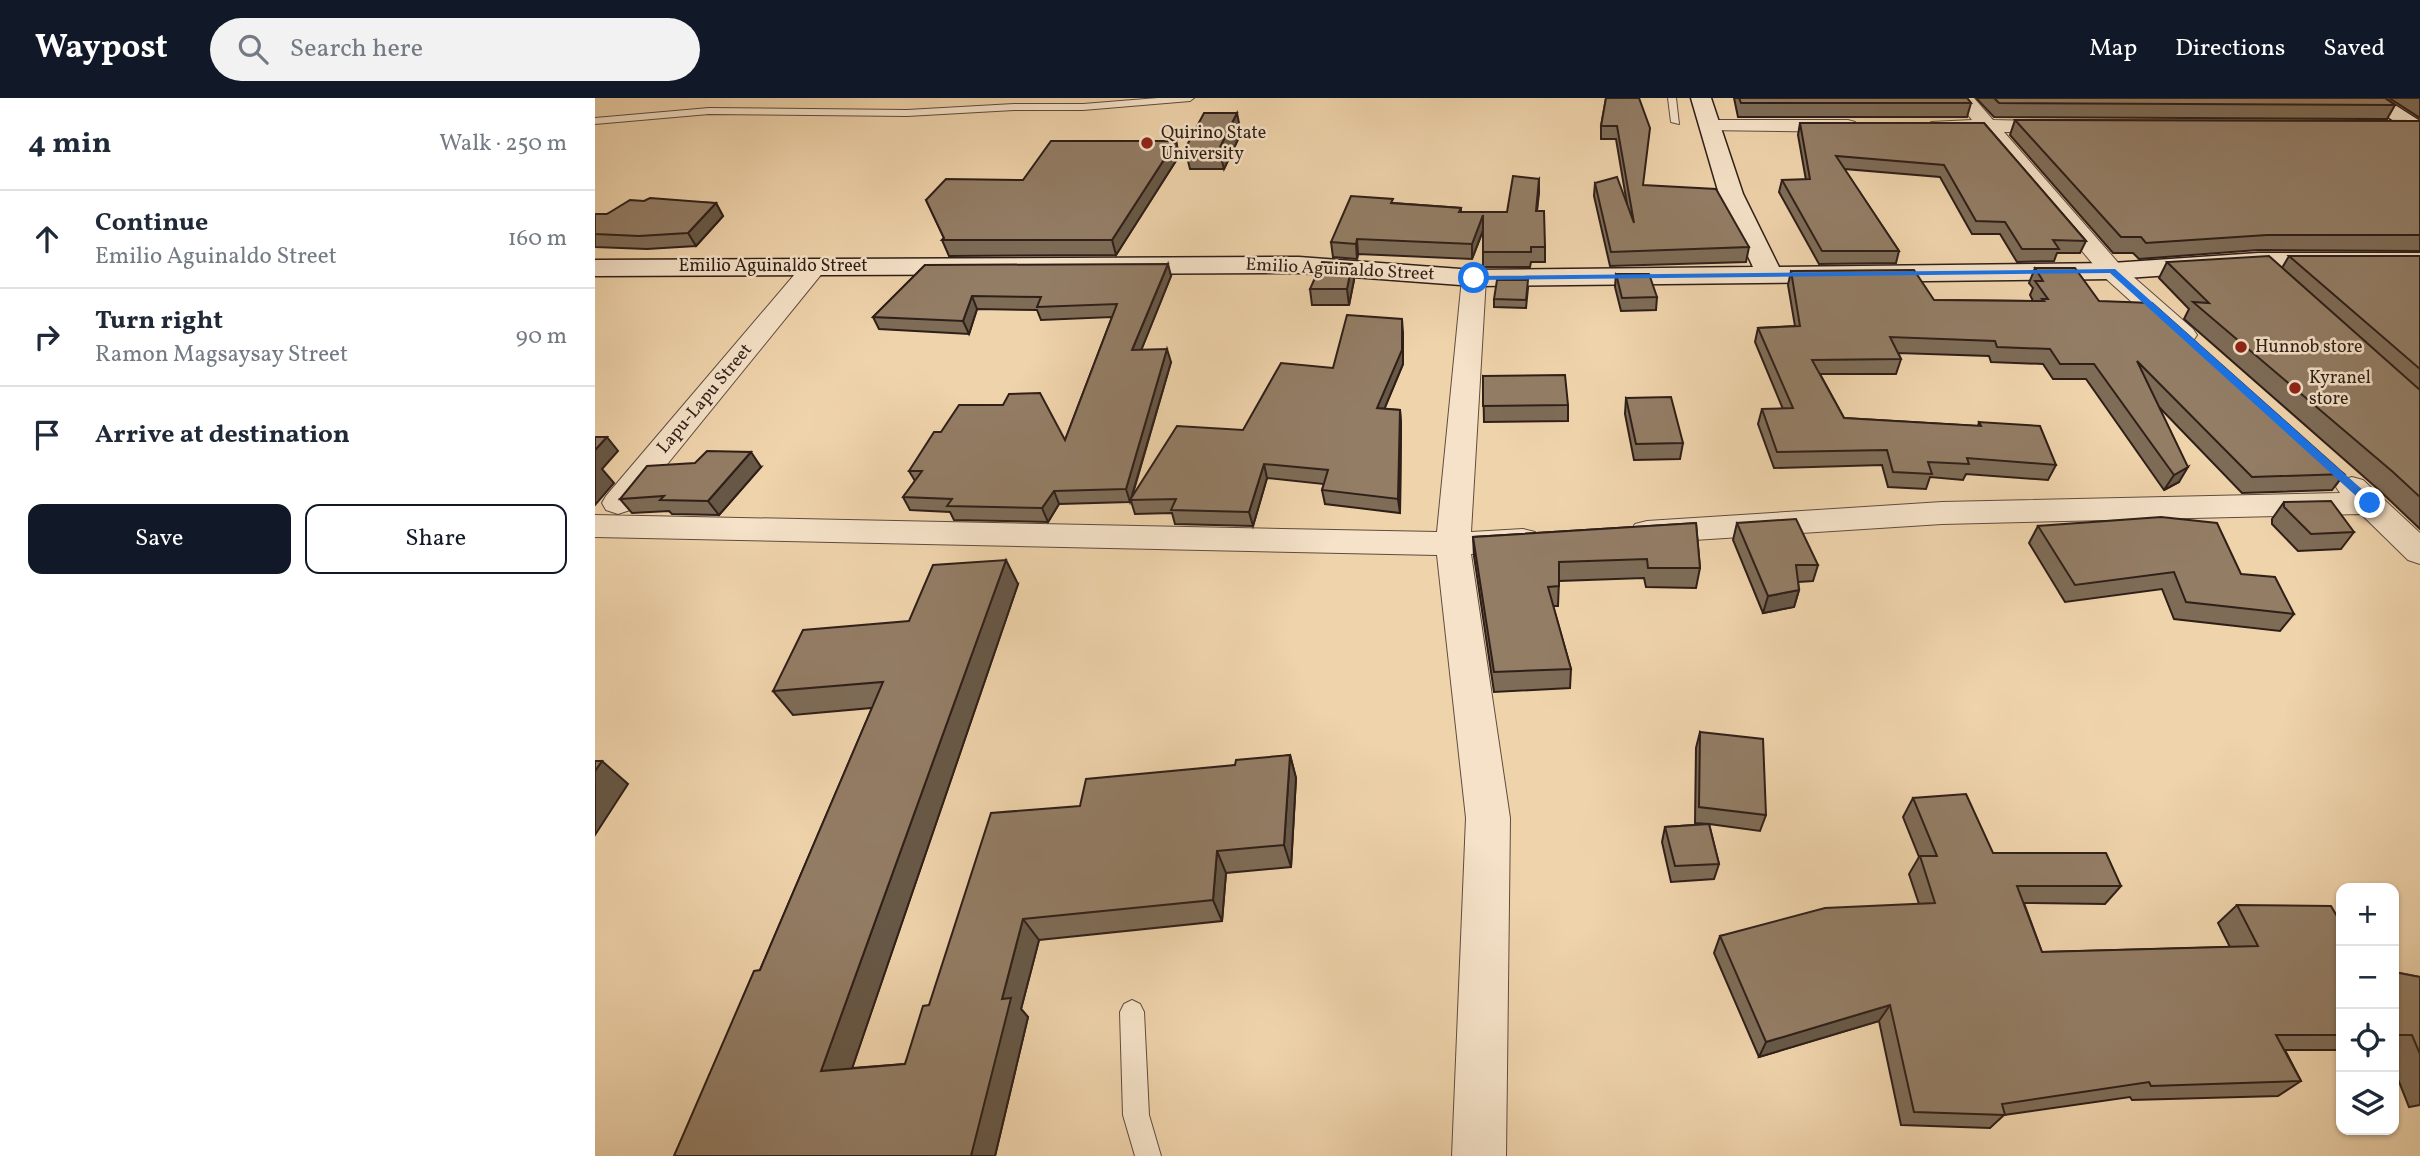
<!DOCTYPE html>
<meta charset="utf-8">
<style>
:root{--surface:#fff;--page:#f2f2f3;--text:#1f2937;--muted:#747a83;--line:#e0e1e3;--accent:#111827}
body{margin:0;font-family:Vollkorn,serif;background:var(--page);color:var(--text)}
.controls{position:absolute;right:21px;bottom:21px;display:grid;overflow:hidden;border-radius:14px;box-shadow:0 2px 5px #0004}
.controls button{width:63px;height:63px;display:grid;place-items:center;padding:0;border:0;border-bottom:2px solid var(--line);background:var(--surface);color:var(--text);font:35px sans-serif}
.stop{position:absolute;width:21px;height:21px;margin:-16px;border:5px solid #1a73e8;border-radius:50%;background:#fff}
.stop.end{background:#1a73e8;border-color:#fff;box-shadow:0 2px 7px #0008}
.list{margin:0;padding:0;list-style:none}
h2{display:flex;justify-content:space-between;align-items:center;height:91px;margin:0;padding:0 28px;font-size:30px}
h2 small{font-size:23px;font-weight:400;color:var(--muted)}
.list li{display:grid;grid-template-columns:46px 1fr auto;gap:21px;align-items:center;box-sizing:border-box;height:98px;padding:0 28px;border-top:2px solid var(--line)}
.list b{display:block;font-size:26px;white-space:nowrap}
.list p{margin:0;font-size:23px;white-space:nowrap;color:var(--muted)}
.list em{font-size:23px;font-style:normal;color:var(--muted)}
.actions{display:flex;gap:14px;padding:21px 28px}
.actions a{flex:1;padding:16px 0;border:2px solid var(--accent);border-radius:14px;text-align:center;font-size:24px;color:var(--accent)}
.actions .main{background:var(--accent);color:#fff}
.icon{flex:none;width:38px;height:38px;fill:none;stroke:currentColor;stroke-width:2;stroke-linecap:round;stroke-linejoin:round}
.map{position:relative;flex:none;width:1825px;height:1058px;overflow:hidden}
header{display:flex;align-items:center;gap:42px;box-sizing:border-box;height:98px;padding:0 35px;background:var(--accent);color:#fff}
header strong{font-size:33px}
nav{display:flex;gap:38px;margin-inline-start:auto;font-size:24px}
.search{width:490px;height:63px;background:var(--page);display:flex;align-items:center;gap:18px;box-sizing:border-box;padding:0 24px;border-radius:38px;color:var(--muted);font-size:26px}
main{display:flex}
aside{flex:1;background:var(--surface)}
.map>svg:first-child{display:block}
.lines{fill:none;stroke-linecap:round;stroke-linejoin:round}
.lane-casing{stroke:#5f4c3e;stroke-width:2}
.street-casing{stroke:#5f4c3e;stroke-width:2}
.secondary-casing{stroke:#2f1f19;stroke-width:3}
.lane{fill:#f5e2c8;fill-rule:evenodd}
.street{fill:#f5e2c8;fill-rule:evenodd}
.secondary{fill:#f5e2c8;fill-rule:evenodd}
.wall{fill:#7e6c57;stroke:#2f1f19;stroke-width:2}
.shaded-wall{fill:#675847;stroke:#2f1f19;stroke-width:2}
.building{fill:#937d65;stroke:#2f1f19;stroke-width:2}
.route{fill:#1a73e8}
.poi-dot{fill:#8f2418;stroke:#f5e2c8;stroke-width:2.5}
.labels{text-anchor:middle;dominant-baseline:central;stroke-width:5;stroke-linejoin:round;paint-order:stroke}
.far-poi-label{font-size:18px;fill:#2f1f19;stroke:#f5e2c8;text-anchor:start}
.far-street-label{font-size:18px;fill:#2f1f19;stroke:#f5e2c8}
</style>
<header>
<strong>Waypost</strong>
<div class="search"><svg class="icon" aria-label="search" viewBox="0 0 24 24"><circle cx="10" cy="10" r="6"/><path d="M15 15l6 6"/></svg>Search here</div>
<nav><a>Map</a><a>Directions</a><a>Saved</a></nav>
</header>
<main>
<aside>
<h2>4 min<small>Walk · 250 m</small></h2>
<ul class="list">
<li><svg class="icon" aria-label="ahead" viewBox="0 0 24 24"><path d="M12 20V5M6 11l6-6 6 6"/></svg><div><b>Continue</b><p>Emilio Aguinaldo Street</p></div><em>160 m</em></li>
<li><svg class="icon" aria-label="right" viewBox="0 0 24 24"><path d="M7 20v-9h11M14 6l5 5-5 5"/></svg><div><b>Turn right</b><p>Ramon Magsaysay Street</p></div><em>90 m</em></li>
<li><svg class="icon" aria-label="arrive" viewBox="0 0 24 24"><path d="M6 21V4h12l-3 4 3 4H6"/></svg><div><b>Arrive at destination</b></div></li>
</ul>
<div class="actions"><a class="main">Save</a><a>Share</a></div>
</aside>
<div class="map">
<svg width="1825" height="1058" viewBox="0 0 1825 1058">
<rect width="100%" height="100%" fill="#efd3ab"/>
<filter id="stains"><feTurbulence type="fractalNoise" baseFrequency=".00286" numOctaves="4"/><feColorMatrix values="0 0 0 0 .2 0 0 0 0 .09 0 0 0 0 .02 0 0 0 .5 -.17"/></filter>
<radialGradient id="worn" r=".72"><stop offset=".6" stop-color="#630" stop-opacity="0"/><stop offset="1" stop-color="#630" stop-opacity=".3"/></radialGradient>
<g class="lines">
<defs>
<path id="lane" d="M563 0H599L595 3 488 12H419L312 18 114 16 0 26V20L114 10 312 12 419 6H488Z
M1073 0H1081L1084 26 1076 24Z
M537 902 545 906 549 914 554 1017 566 1058H540L528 1017 525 914 529 906Z"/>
<path id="street" d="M1360 0H1379L1398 22 1473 24 1476 28 1473 32 1466 34H1409L1526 168 1598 231 1602 237 1598 243 1589 245 1580 243 1508 178 1387 34 1336 32 1333 28 1336 24 1377 22Z
M1115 22H1253L1260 24 1263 28 1260 32 1253 34 1108 32 1105 28 1108 24Z
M220 161 229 163 232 168 229 173 35 412 23 416 11 412 7 405 11 398 211 163Z
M879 173 888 175 891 180 876 434 928 431 940 434 945 442 940 450 928 453 876 456 915 720 911 1058H857L871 720 842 457 0 439V417L842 434 867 180 870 175Z
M1757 379 1768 382 1825 435V466L1813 462 1766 416 1347 426 1052 445 1040 442 1035 434 1040 426 1052 423 1347 404 1745 395 1741 389 1746 382Z"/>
<path id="secondary" d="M1096 0H1116L1148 96 1184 169 1517 165 1663 155H1825V171H1663L1517 181 879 188 704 175 0 178V162L704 159 879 172 1158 169 1124 96Z
M1765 0H1789L1825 23V38L1818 36Z"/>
</defs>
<!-- lane casing -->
<use href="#lane" class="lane-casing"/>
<!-- street casing -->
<use href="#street" class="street-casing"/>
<!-- secondary casing -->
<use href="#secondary" class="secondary-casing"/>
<!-- lane -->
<use href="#lane" class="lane"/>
<!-- street -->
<use href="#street" class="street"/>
<!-- secondary -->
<use href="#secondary" class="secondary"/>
</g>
<!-- wall -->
<path class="wall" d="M1011 0 1048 87 1154 149 1151 164 1015 168 999 98 1000 85 1032 106 1021 41H1006V28Z
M1139 0H1372L1376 5 1372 19H1143Z
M1381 0H1790L1800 7 1792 21 1399 19Z
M1794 0H1825V20Z
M1420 22 1825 23V153L1663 152 1544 161 1538 155H1518L1415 37Z
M1205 25H1389L1491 143 1485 155H1462L1459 163 1422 164 1405 136H1377L1345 79 1249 71 1304 153 1301 165 1224 166 1184 94 1187 82H1211L1203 37Z
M646 35 629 71H595L590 51Z
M581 43 584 58 521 157 354 158 347 142 349 140 331 102 428 82Z
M944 81 942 113 950 149V164H936L935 169H888V133L877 161 763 156 762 161 738 159 736 144 798 105 866 110V114H912Z
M49 103 121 105 128 118 101 148 52 151 0 149V116H12Z
M1694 158H1825V431L1784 392 1589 221 1594 211 1564 180 1572 164 1687 170Z
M330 167 576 178 546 252 576 264 537 399 648 332 738 270 808 235V266L789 311 805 312 806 326 805 415 730 406 727 392 729 386 672 380 658 428 580 426 577 415 540 416 536 403 535 404 464 406 453 424 359 422 355 414 315 412 308 399 320 383 314 373 470 342 517 219 446 222 442 212 382 211 374 236 284 231 278 219Z
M1440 170 1504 203 1749 376 1737 392 1647 395 1564 309 1584 384 1569 392 1491 281H1458L1448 266 1396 264 1394 258 1303 255 1306 261 1301 276H1225L1249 320 1383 328 1384 324 1461 367 1453 382 1371 376 1368 382 1335 379 1331 391 1293 389 1287 367 1179 370 1163 326 1167 311H1188L1160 244 1163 230 1200 228 1193 187 1196 173 1339 202 1438 203 1435 197 1438 190 1434 185Z
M1021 176 1062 199 1061 212 1026 213 1020 189Z
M759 182 754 207H717L715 191Z
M933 190 931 210 899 209V201Z
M888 278 973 307V323L889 324Z
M1031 300 1088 345 1085 361 1039 362 1030 316Z
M166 369 124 417 77 416 74 413 37 415 25 401Z
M1689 404 1759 434 1746 451 1703 453 1677 426V421Z
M1101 425 1105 470 1101 490 1051 489 1049 480 964 483 963 508H958L976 571 975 590 899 594 879 458 878 439Z
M1142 425 1223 467 1218 483 1203 484 1204 492 1199 509 1168 515 1138 442Z
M1443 428 1646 476 1699 516 1685 533 1579 521 1567 491 1470 504 1434 445Z
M423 486 257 970 310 966 334 907 485 708 640 667 695 657 701 680 696 769 631 775 627 823 444 842 426 911 433 919 400 1058H79L165 872 277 610 198 617 178 593 314 523Z
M1105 634 1171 717 1165 733 1114 726 1124 766 1119 781 1076 784 1067 744 1070 729 1114 726 1100 725 1101 650Z
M1318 700 1398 755 1526 788 1510 806 1429 805 1447 854 1635 849 1623 825 1642 807 1746 825V952H1690L1706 983 1683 998 1537 1002 1535 999 1409 1017 1395 1030 1306 1027 1284 923 1164 959 1119 855 1125 838 1324 806 1314 776 1324 759 1308 719Z
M1799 874 1825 879V1007L1814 1009 1799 971Z"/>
<!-- shaded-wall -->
<path class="shaded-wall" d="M642 15 646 35 629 71 624 51Z
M581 43 584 58 521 157 517 142Z
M944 81V96L940 128 941 113Z
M121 105 128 118 101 148 93 135Z
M888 117V132L877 161V146Z
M762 141 763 156 762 161 761 146Z
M573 166 576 178 541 265 537 252Z
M757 166 759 182 754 207 752 191Z
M377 198 382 211 374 236 368 223Z
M807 221 808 235V266L784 324 782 310Z
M572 251 576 264 535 404 531 391Z
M805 312 806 326 805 415 803 401Z
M12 339 23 353 7 371 19 385 0 407V352Z
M156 354 166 369 124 417 113 403Z
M669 366 672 380 658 428 654 414Z
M1593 369 1584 384 1569 392 1579 377Z
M459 393 464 406 453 424 447 410Z
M411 462 423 486 250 991 226 973Z
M1204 492 1199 509 1168 515 1173 498Z
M695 657 701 680 696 769 689 747Z
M7 663 33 686 0 737V673Z
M622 753 631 775 627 823 618 802Z
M428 821 444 842 426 911 433 919 400 1058H376L407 901Z
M1295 907 1284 923 1164 959 1171 944Z"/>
<!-- building -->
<path class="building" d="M1011 0H1044L1055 30 1048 87 1121 91 1154 149 1016 154 1000 85 1022 79 1039 125 1022 28H1006Z
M1144 0H1372L1376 5H1146Z
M1399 0H1790L1800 7 1404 5Z
M609 15H642L624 51H590Z
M1420 22 1825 23V137H1672L1551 145 1546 139H1526Z
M1205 25H1389L1491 143 1458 142 1464 151H1427L1410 124 1381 123 1349 67 1241 58 1304 153H1227L1187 82 1215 81Z
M456 43H581L517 142H347L349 140 331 102 351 81 428 82Z
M918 78 944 81 941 113H949L950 149H936V154H888V117L877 146 762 141 761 146 736 144 756 98 798 101 796 105 866 110 864 114H912Z
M55 100 121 105 93 135 44 138 0 136V116H12L35 102 49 103Z
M1674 158 1825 292V399L1798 374 1598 204 1614 205 1572 164Z
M1694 158H1825V271Z
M727 164 757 166 752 191H715Z
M573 166 537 252 572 251 531 391 459 393 447 410 352 408 357 401 308 399 327 373H314L339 334H346L364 307H408L414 296 445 295 470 342 522 206 442 209 446 199 377 198 368 223 278 219 330 167Z
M1440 170H1480L1504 203 1557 205 1749 376 1657 379 1542 263 1593 369 1579 377 1499 266H1465L1455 251 1402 249 1400 243 1295 239 1306 261 1217 262 1249 320 1386 328 1384 324 1445 328 1461 367 1372 360 1374 366 1333 364 1337 376 1298 374 1292 352 1182 354 1167 311 1198 310 1163 230 1205 228 1196 173 1319 172 1339 202 1449 203 1447 201H1453L1440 183H1448Z
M1021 176H1054L1062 199 1027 200Z
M902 182H933L931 202 899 201Z
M752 217 807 221V252L782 310 805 312 803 401 727 392 733 372 669 366 654 414 576 412 581 401 535 402 582 328 648 332 686 265 738 270Z
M970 277 973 307 888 308V278Z
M1076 299 1088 345 1041 346 1031 300Z
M0 339H12L0 352Z
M112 353 156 354 113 403 65 402 69 398 25 401 52 368 100 365Z
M1736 403 1759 434 1716 436 1689 409V404Z
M1566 419 1622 425 1646 476 1680 479 1699 516 1591 504 1579 474 1480 487 1443 428Z
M1201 421 1223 467H1201L1204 492 1173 498 1142 425Z
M1101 425 1105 470H1053L1052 461 964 464V488L953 489 976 571 899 574 878 439Z
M411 462 226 973 310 966 328 908 334 907 396 715 485 708 491 681 640 667 641 662 695 657 689 747 622 753 618 802 428 821 407 901 416 900 376 1058H79L159 873 165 872 288 584 178 593 208 532 314 523 338 467Z
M1105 634 1168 641 1171 717 1104 709Z
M0 663H7L0 673Z
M1371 696 1398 755H1511L1526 788H1422L1447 854 1663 848 1642 807 1736 808 1746 825V937H1681L1706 983 1556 988 1554 984 1407 1006 1410 1017 1319 1014 1295 907 1171 944 1125 838 1230 810 1340 805 1325 758H1342L1318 700Z
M1114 726 1124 766 1080 768 1070 729Z
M1799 874 1825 879V956L1817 937H1799Z"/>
<!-- route -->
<path class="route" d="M1520 171 1779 402V407H1771L1515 175 879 182 875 180 879 178Z"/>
<!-- markers -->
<g class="poi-dot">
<circle cx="552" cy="45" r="7"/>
<circle cx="1646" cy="249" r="7"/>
<circle cx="1700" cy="290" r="7"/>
</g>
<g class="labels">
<!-- far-poi labels -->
<g class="far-poi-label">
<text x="566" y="35">Quirino State<tspan x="566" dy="21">University</tspan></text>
<text x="1660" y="249">Hunnob store</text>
<text x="1714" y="280">Kyranel<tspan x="1714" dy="21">store</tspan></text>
</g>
<!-- far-street labels -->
<g class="far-street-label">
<text x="178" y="168">Emilio Aguinaldo Street</text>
<text transform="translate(745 172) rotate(3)">Emilio Aguinaldo Street</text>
<text transform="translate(110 301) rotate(-50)">Lapu-Lapu Street</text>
</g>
</g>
<rect width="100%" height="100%" filter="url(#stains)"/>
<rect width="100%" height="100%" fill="url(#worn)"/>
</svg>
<div class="controls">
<button>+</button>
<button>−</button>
<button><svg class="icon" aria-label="locate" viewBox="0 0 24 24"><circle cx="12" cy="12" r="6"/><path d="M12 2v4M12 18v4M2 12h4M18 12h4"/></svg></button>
<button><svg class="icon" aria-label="layers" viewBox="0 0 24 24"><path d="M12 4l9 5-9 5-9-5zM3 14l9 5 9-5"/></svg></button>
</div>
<div class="stop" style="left:879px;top:180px"></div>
<div class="stop end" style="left:1775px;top:405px"></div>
</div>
</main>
